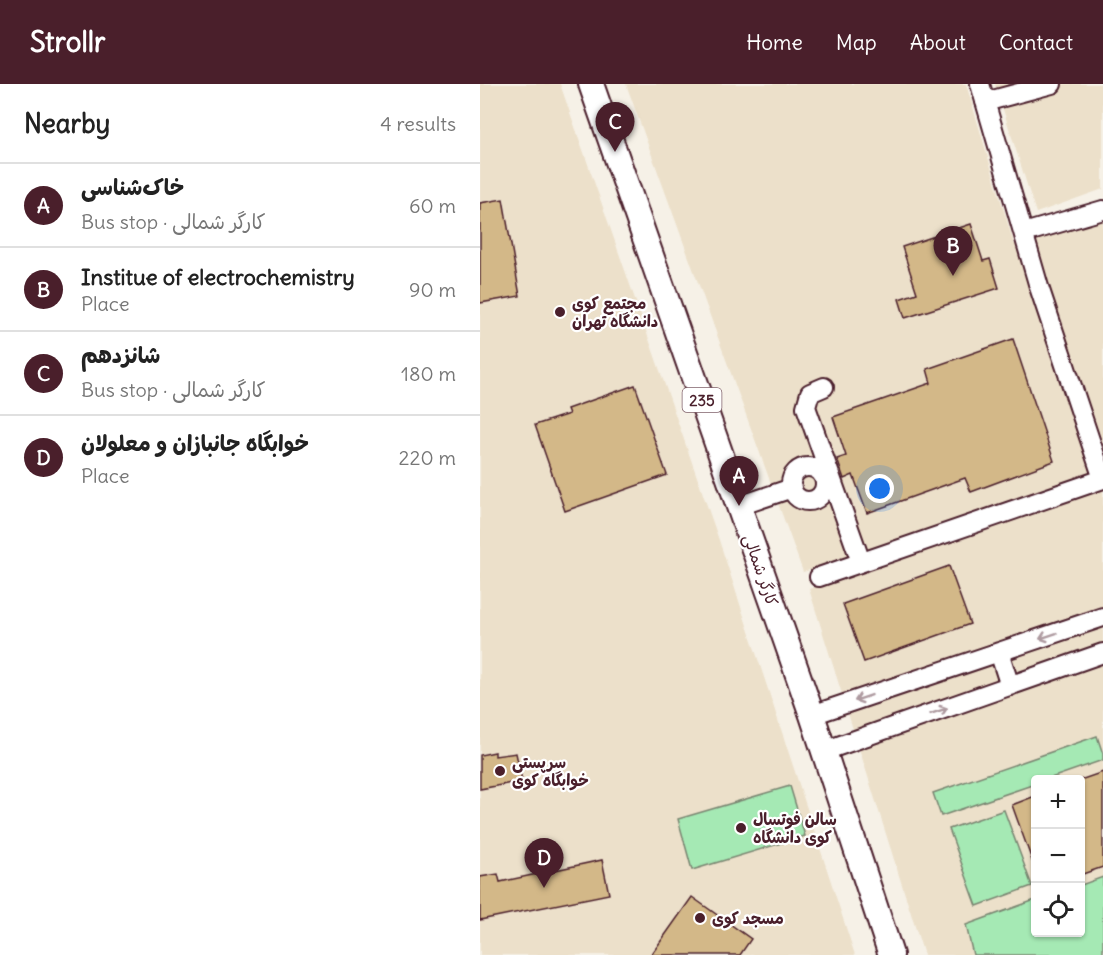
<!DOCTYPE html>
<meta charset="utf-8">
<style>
:root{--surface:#fff;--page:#f2f2f2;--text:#222;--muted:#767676;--line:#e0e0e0;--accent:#4a1f2b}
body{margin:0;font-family:Delius,"Playpen Sans Arabic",sans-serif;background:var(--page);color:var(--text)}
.controls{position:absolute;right:18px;bottom:18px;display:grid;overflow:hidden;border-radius:6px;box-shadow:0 2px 4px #0004}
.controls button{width:54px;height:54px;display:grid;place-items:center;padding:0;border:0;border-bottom:2px solid var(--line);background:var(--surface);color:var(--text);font:30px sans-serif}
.you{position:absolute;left:400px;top:405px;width:21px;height:21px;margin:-15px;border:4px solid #fff;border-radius:50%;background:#1a73e8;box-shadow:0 0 0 9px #1a73e833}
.badge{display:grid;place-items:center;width:39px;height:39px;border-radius:50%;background:var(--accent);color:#fff;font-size:20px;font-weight:700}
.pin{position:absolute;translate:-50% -50px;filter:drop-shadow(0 2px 3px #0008)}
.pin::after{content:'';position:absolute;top:32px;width:21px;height:18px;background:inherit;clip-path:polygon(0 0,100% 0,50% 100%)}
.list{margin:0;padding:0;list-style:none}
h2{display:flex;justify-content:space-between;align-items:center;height:78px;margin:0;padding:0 24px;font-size:26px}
h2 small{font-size:20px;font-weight:400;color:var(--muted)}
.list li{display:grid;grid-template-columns:39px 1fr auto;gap:18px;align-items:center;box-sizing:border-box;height:84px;padding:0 24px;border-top:2px solid var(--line)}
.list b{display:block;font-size:22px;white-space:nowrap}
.list p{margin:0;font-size:20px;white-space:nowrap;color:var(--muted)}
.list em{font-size:20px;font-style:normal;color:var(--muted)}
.icon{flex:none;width:33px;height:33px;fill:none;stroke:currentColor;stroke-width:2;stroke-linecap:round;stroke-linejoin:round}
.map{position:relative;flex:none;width:623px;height:871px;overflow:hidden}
header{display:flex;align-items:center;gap:36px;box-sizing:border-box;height:84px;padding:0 30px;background:var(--accent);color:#fff}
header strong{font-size:28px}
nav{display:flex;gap:33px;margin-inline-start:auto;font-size:21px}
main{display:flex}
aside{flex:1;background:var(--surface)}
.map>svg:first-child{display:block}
.built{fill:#ece0ca;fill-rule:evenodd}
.green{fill:#a5e9b4;stroke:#788470;stroke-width:1.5}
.building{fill:#d3b888;stroke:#4a1f2b;stroke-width:1.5}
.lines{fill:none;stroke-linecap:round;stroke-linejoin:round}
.minor-casing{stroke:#4a1f2b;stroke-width:22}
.major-casing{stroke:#4a1f2b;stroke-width:28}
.minor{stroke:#fff;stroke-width:18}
.major{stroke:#fff;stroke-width:24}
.oneway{stroke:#ae9aa0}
.poi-dot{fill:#4a1f2b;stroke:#fff;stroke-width:2}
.labels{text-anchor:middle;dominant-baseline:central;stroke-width:4.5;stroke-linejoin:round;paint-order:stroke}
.shield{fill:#fff;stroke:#80626b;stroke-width:1.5}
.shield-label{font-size:15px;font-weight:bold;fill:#4a1f2b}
.poi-label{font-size:16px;font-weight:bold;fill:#4a1f2b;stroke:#fff;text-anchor:start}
.street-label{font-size:16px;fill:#4a1f2b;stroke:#fff}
</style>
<header>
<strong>Strollr</strong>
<nav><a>Home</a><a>Map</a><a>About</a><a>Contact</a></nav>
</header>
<main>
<aside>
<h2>Nearby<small>4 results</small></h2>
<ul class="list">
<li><span class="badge">A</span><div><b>خاک‌شناسی</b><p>Bus stop · کارگر شمالی</p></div><em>60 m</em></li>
<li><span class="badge">B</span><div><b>Institue of electrochemistry</b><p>Place</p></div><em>90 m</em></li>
<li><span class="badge">C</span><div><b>شانزدهم</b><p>Bus stop · کارگر شمالی</p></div><em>180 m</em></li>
<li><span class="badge">D</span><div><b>خوابگاه جانبازان و معلولان</b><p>Place</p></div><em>220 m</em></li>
</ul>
</aside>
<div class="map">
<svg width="623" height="871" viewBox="0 0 623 871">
<rect width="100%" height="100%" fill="#f6f1e7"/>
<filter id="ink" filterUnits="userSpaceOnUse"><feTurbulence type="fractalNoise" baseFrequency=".0167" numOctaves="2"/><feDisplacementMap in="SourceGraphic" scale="12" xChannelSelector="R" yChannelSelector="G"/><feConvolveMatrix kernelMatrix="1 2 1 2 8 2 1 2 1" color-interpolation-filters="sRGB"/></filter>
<g filter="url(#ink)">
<!-- built -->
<path class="built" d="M0 0H80L239 456 375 871H0Z
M146 0H486L534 160 623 133V399L323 488Z
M515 0H623V105L556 129Z
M623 406V871H444L329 505ZM556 696H600V848H556Z"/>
<!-- green -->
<path class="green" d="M617 652 623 670V676L568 695 556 696 555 700 461 732 453 709Z
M310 702 325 752 212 786 198 735Z
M524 726 552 802 497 822 469 745Z
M623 793V871H493L486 841 555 816 556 848H600L601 801Z"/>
<!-- building -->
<path class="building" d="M23 115 40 212 0 219V119Z
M491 140 503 177 510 175 519 204 425 234 419 215 437 209 422 163Z
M533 255 574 377 491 408 485 394 387 429 373 391 364 395 357 375 366 372 353 333 451 299 447 285Z
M155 301 187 391 85 427 55 341 89 330 87 325Z
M469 482 490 540 384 578 363 520Z
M15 668V672L36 669 42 697 0 705V671Z
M623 688V783L600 791V696Z
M555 712V781L554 782 532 721Z
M122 776 129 810 0 836V793L18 790 20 798Z
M212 813 271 855 260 871H171Z"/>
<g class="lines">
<defs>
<path id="minor" d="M500 0 559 203 623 395
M505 18 572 0
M544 149 623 126
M344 303 330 309 326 323 381 478
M311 400a17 17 0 1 1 34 0a17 17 0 1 1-34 0Z
M259 422 312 404
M339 493 623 395
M519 568 530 602
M332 631 623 533
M344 667 623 569"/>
<path id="major" d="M111 0 332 631 411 871"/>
</defs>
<!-- minor casing -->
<use href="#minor" class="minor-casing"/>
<!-- major casing -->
<use href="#major" class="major-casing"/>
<!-- minor -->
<use href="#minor" class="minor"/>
<!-- major -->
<use href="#major" class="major"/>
</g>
<!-- one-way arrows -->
<defs><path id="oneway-shaft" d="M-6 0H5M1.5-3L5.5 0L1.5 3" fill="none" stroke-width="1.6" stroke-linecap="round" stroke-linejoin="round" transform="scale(1.5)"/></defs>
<g class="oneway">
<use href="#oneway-shaft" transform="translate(568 552) rotate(161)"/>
<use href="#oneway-shaft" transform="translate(383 614) rotate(161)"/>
<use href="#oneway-shaft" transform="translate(459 627) rotate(-19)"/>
</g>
</g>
<!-- markers -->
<g class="poi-dot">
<circle cx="80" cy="228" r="6"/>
<circle cx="20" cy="687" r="6"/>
<circle cx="261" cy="744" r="6"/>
<circle cx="220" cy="834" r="6"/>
</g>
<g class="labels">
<!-- shield labels -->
<rect class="shield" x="202.5" y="304" width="39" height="24" rx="4.5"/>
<g class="shield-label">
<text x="222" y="316">235</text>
</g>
<!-- poi labels -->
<g class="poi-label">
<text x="92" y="219">مجتمع کوی<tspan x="92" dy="18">دانشگاه تهران</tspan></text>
<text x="32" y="678">سرپستی<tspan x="32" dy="18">خوابگاه کوی</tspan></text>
<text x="273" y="735">سالن فوتسال<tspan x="273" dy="18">کوی دانشگاه</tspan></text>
<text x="232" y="834">مسجد کوی</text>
</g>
<!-- street labels -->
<g class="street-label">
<text transform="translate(281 486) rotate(71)">کارگر شمالی</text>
</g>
</g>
</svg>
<div class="controls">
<button>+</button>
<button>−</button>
<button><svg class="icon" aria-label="locate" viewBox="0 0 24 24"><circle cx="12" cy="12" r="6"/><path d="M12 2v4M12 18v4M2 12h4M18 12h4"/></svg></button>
</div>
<div class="you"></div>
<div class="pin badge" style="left:259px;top:422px">A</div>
<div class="pin badge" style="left:473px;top:192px">B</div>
<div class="pin badge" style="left:135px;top:68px">C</div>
<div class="pin badge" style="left:64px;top:804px">D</div>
</div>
</main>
